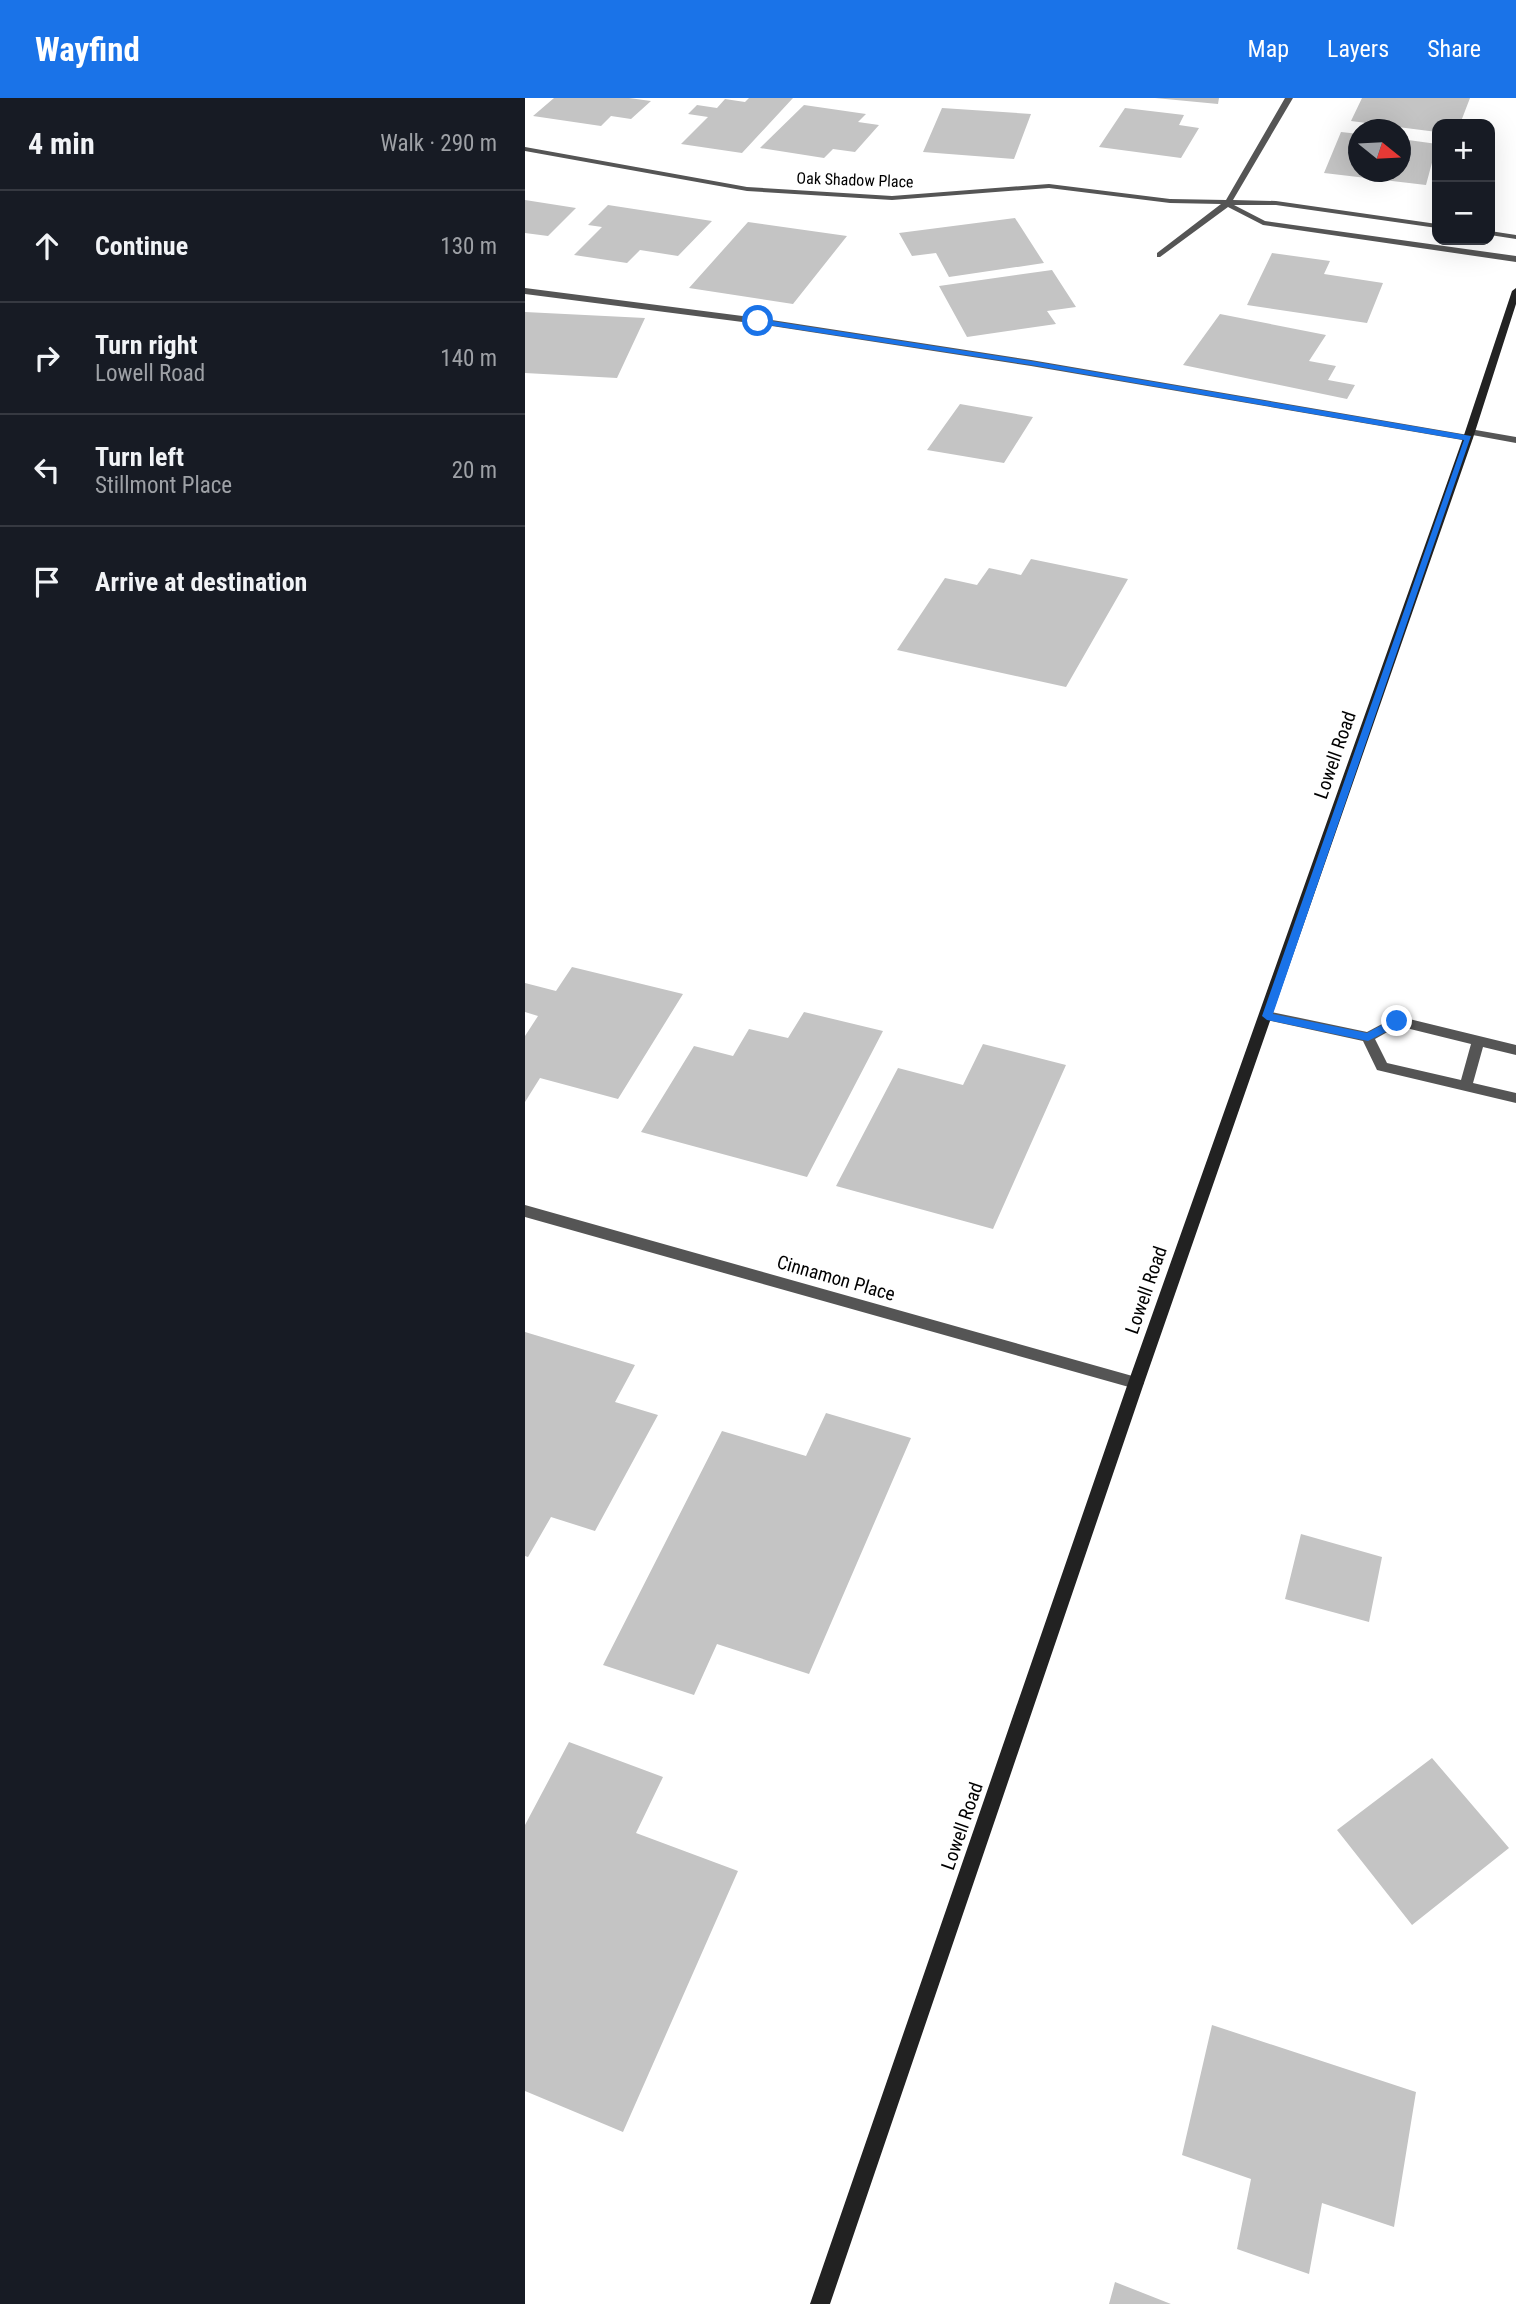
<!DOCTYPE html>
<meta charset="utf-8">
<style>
:root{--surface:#171b24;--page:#20242c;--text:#f1f3f6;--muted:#9ea1a6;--line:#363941;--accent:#1a73e8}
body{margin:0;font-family:"Roboto Condensed",sans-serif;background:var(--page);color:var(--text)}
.controls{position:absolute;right:21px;top:21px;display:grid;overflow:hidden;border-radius:14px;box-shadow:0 7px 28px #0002}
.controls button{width:63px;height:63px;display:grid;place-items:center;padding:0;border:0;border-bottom:2px solid var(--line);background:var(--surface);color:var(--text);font:35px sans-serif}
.compass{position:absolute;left:823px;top:21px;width:63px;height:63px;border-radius:50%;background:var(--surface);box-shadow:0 7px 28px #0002;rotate:108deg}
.stop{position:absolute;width:21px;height:21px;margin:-16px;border:5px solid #1a73e8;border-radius:50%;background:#fff}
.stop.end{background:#1a73e8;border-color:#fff;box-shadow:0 2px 7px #0008}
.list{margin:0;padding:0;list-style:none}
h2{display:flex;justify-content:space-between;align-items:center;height:91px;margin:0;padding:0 28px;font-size:30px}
h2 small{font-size:23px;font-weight:400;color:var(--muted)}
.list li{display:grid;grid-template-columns:46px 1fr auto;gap:21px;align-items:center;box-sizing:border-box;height:112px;padding:0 28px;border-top:2px solid var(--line)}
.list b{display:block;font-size:26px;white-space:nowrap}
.list p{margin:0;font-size:23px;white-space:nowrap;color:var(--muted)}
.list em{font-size:23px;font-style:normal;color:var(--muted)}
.icon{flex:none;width:38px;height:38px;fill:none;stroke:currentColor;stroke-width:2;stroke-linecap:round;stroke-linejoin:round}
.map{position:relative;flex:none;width:991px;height:2206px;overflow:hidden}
header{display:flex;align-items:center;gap:42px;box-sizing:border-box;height:98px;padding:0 35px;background:var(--accent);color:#fff}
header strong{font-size:33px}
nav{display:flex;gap:38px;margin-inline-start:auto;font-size:24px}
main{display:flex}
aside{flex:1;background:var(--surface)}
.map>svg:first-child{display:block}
.building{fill:#c4c4c4}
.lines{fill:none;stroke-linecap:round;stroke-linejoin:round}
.lane{fill:#555;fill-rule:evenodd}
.street{fill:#555;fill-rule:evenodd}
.secondary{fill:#222;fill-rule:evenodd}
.route{fill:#1a73e8}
.labels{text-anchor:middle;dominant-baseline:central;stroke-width:5;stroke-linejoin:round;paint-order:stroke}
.far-street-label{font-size:16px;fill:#000;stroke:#fff}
.street-label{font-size:19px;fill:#000;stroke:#fff}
</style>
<header>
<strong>Wayfind</strong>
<nav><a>Map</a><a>Layers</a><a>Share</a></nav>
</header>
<main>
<aside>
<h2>4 min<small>Walk · 290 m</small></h2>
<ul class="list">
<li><svg class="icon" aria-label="ahead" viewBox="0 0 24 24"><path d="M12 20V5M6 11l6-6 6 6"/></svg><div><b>Continue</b></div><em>130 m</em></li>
<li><svg class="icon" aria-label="right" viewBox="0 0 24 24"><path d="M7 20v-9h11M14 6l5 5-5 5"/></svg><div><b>Turn right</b><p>Lowell Road</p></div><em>140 m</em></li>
<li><svg class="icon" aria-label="left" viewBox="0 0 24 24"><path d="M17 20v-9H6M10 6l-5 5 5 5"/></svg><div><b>Turn left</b><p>Stillmont Place</p></div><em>20 m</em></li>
<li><svg class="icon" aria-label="arrive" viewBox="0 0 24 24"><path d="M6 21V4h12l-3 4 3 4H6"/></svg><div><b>Arrive at destination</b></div></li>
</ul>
</aside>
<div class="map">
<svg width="991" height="2206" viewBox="0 0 991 2206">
<rect width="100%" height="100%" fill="#fff"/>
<!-- building -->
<path class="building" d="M29 0H104L126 3 106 21 86 18 76 28 8 18Z
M224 0H268L217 55 156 46 183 19 163 16 172 7 192 10 200 1 220 4Z
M630 0H694L693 6Z
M837 0H945L935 26H912V34L826 23Z
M279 7 341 16 333 24 354 27 330 54 308 51 299 60 235 50Z
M417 10 506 16 489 61 398 54Z
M600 10 659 17 654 27 674 30 656 60 574 49Z
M816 34 834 36V74H876V41L912 46 901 87 799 75Z
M0 102 51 110 23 138 0 135Z
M83 107 187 123 153 158 115 152 102 165 49 157 77 129 63 127Z
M490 120 519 165 424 179 411 155 387 158 374 135Z
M223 124 322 138 268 206 164 190Z
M747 155 805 163 799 176 858 185 842 225 722 207Z
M527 172 551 209 522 213 531 226 442 239 414 188Z
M0 214 120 220 92 280 0 275Z
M695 216 801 237 784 263 811 268 803 282 830 287 822 301 658 267Z
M435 306 508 319 479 365 402 352Z
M506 461 603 481 541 589 372 552 420 480 452 487 464 470 496 477Z
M47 869 158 896 93 1001 15 980 0 1004V938L13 918 0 914V885L31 893Z
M279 914 358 933 282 1079 116 1034 169 948 208 958 224 931 263 940Z
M458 946 541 967 468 1131 311 1088 373 970 438 987Z
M0 1234 110 1267 90 1304 133 1317 70 1433 26 1419 3 1459 0 1458Z
M301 1315 386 1340 284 1576 192 1546 169 1597 78 1567 197 1333 281 1358Z
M776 1436 857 1459 844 1524 760 1501Z
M44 1644 138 1679 111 1735 213 1773 98 2034 0 1993V1727Z
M907 1660 984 1750 887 1827 812 1732Z
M687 1927 891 1994 869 2129 797 2105 784 2176 712 2151 726 2081 657 2057Z
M590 2184 646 2206H584Z"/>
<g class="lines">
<!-- lane -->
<path class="lane" d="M0 190 233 220 506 262 943 337 948 340 943 343 506 268 233 226 0 196Z
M742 913 842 934 872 918 991 947V957L958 949 948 985 991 995V1005L852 972 838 943 737 921 736 918ZM873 928 946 946 936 982 862 965 850 941Z"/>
<!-- street -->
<path class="street" d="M760 0H768L708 102 751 103 912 126V130L751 107H709L740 123 991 158V164L738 127 703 109 635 159H632V155L696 106 645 105 524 90 367 102 222 93 0 53V49L222 89 367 98 524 86 645 101 701 102Z
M965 133 991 137V141L965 137Z
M945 331 991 339V345L942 336V332Z
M0 1107 611 1279 616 1280 619 1285 616 1290 611 1291 0 1119Z"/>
<!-- secondary -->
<path class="secondary" d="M991 190V206L948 340 619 1285 305 2206H285L603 1285 938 340 987 193Z"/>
</g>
<!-- route -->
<path class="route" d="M233 221 506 263 946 338 748 916 842 935 872 919 877 923 876 926 843 943 742 922 737 918 939 342 506 267 231 225Z"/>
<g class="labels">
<!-- far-street labels -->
<g class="far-street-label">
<text transform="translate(330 82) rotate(2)">Oak Shadow Place</text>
</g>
<!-- street labels -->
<g class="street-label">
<text transform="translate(810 657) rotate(-71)">Lowell Road</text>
<text transform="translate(311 1180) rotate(16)">Cinnamon Place</text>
<text transform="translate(621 1192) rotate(-71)">Lowell Road</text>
<text transform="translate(437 1728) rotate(-71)">Lowell Road</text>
</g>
</g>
</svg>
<div class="controls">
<button>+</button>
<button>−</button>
</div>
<svg class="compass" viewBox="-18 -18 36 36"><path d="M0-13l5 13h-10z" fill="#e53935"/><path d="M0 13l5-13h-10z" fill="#9ea1a6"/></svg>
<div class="stop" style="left:233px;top:223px"></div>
<div class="stop end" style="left:872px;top:923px"></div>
</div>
</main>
